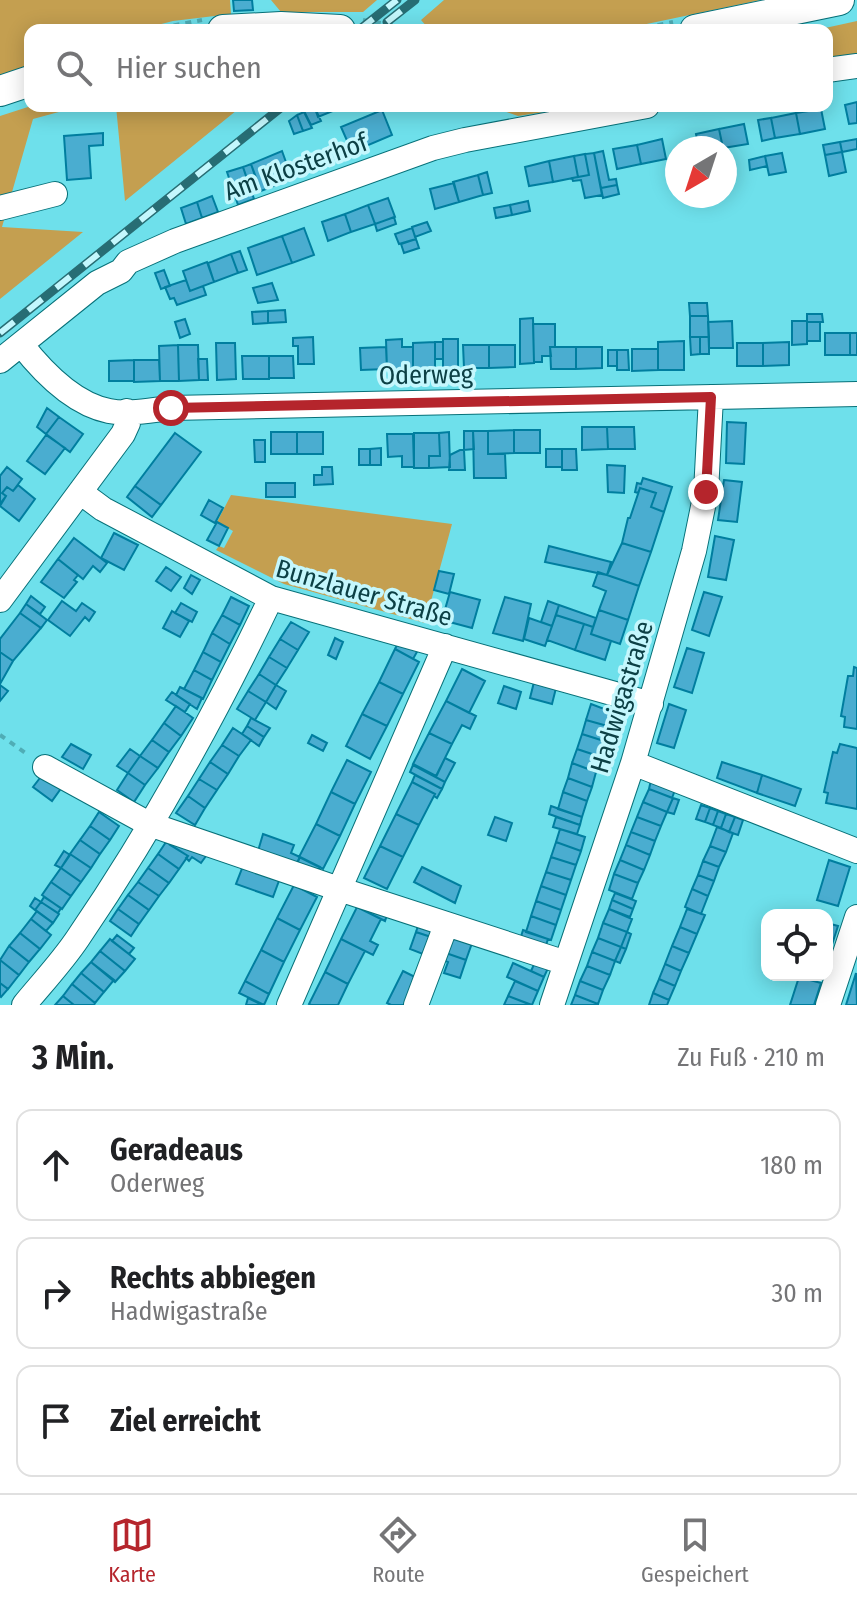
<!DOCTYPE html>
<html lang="de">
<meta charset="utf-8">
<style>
:root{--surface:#fff;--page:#f6f6f6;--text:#202124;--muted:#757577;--line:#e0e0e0;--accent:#b5252c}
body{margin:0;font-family:"Fira Sans Condensed",sans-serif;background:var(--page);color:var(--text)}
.controls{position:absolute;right:24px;bottom:24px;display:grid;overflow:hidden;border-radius:16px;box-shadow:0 4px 20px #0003}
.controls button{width:72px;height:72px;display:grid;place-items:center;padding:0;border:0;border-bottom:2px solid var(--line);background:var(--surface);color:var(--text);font:40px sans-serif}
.compass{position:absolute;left:665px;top:136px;width:72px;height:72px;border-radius:50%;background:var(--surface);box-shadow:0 4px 20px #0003;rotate:219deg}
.stop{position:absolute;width:24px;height:24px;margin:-18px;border:6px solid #b5252c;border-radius:50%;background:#fff}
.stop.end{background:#b5252c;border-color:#fff;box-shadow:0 2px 8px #0008}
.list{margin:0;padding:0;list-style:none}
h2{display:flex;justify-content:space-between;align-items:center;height:104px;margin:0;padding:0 32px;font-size:34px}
h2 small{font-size:26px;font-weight:400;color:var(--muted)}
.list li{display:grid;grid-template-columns:52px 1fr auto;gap:24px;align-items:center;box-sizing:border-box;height:112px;margin:0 16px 16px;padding:0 16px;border:2px solid var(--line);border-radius:16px}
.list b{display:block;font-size:30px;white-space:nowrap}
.list p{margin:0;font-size:26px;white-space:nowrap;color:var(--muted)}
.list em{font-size:26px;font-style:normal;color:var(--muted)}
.icon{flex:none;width:44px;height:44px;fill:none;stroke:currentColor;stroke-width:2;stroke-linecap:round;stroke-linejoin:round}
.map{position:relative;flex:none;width:857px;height:1005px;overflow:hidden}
.search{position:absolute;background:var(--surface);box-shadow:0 4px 20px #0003;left:24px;right:24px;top:24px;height:88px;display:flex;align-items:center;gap:20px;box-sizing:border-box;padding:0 28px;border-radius:16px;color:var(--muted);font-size:30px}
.sheet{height:488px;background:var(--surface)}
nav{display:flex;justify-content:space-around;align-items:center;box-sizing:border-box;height:112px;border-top:2px solid var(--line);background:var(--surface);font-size:22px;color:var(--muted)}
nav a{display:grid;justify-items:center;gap:4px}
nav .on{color:var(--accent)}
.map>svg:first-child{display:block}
.green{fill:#c49f50}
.building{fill:#4aadd0;stroke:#007e9f;stroke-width:2}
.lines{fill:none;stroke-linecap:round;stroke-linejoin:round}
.minor-casing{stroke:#077179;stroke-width:26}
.major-casing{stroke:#077179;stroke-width:32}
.path{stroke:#4fadb6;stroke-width:4;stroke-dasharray:6 6;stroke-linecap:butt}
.minor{stroke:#fff;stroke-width:24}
.major{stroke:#fff;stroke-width:30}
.rail-casing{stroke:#276d74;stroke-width:9}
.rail{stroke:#c4f7fd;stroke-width:6;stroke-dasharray:18;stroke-linecap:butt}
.route{stroke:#b5252c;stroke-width:10}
.labels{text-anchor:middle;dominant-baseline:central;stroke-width:7;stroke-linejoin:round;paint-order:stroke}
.street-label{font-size:26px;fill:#0c4045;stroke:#c4f7fd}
</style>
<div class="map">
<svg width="857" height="1005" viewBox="0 0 857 1005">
<rect width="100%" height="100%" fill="#6ee0eb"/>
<!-- green -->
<path class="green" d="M0 0H230L231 14 173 21 138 30H30V65L0 75Z
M271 0H377L363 12H281Z
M444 0H761L618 30 428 28 421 20Z
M857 21V57L827 59V30H816Z
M31 106H81L33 119 2 227 83 232 0 299V116Z
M116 106H242L125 201Z
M490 106H583L518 116Z
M231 495 452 524 425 623 284 584 216 550 219 546 224 548 233 531 217 522Z"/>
<!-- building -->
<path class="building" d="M233 0H252L253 10 234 11Z
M857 102V123L849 124 845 105Z
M309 106H314L321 121 311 125 303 109Z
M314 106H345L318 117Z
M821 109 825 129 800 134 796 113Z
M382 110 392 135 352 152 341 127Z
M304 112 312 128 303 131 297 115Z
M796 113 800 134 775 138 771 118Z
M297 115 303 131 294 134 289 121Z
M771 118 775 138 762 141 758 120Z
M744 124 748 144 723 148 719 129Z
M719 129 723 148H699L696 134Z
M103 133V145L89 146 91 178 67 180 64 136Z
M662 139 666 159 641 164 637 145Z
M857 139V149L842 152 840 142Z
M840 142 842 152 825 155 823 145Z
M637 145 641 164 617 169 613 149Z
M282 151 292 179 261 191 251 164Z
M603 151 609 180 616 179 617 185 601 188 594 153Z
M842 152 846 172 829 176 825 155Z
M594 153 602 195 585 198 581 180 573 181 572 178 589 175 585 154Z
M782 153 786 172 769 175 765 156Z
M585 154 589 175 578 177 574 156Z
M574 156 578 177 553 182 549 161Z
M765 156 767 166 750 170 749 160Z
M549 161 553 182 529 186 525 167Z
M251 164 256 179 248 182 243 167Z
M243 167 254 199 238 205 227 172Z
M487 172 492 193 483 195 478 175Z
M677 174V184L672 185 670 175Z
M478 175 483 195 459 202 453 182Z
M454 183 459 202 435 209 430 189Z
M617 185 619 194 603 198 601 188Z
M212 196 218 212 202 218 197 202Z
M388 198 395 217 375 224 368 205Z
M528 201 530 211 512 215 510 205Z
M197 202 202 218 186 224 181 208Z
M368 205 375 224 351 232 345 214Z
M510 205 512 215 496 218 494 208Z
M345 214 351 232 328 241 322 222Z
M394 217 396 224 377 231 375 224Z
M427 222 431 231 415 237 412 227Z
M304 228 314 255 292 263 282 236Z
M412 228 416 239 399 244 395 234Z
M282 236 292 263 257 275 248 248Z
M416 239 419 248 404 253 401 244Z
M240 251 247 270 238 273 231 254Z
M231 254 238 273 214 282 208 263Z
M207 262 214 282 190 291 183 271Z
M164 270 170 286 161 289 155 273Z
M186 280 190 291 203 286 206 295 177 305 174 298 170 299 165 287Z
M272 283 278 300 258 303 253 288Z
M689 303H707L708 316H690Z
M285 310 286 322 268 323V311Z
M268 311V323L253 324 252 312Z
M807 314H822L823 322H807Z
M690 316H708L709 337H690Z
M533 318 534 363 520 364V319Z
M185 319 190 334 180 338 175 322Z
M732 321 733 348H709L708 322Z
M792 321H807V344L792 345Z
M807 322H820V341H807Z
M533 324H555V347H550L551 356H542V362H534Z
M825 333H850V355H825Z
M850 333H857V355H850Z
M313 337 314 364H298V346H293V338Z
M690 337H700V354L691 355Z
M700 337H709V354H700Z
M402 339V347H413V369H387L386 340Z
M443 339H458V368H443Z
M684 341V370H658V342Z
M435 342H443V359H435Z
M435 342V369H413V343Z
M789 342V365L763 366V343Z
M216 343H235L236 379 217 380Z
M737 343H763V366H737Z
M178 345H198L199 380 179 381Z
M178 345 179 381H160L159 346Z
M463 345H489V368H464Z
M489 345H515V367L489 368Z
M386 347 387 369 361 370 360 348Z
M550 347H576V369H551Z
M576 347H602V368L576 369Z
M632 349H658V370L632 371Z
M608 350H617V366H608Z
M617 350H628L629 370H617Z
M242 356H269V379H243Z
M269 356H293L294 378H269Z
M198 359H207L208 380H199Z
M134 360V381H109V361Z
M134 360H159L160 381 134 382Z
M47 408 59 417 46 434 37 427Z
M59 417 83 434 70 452 46 434Z
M727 422 746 423 744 464 726 463Z
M582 427H607L608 449 582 450Z
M607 427H634L635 449H608Z
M514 430H540V453H514Z
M514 430V453L488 454V431Z
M464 431H473L474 449 464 450Z
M473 431H488V454H505L506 478H474Z
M271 432H297V454H271Z
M297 432H323V454H297Z
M449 432 450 467 429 468V456H440L439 433Z
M175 433 201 452 161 505 135 486Z
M439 433 440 456H429V468H414V433Z
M387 434H413L414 467H402V456L388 457Z
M46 435 65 448 45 474 27 461Z
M254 440H265V462H255Z
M381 448V465H370V449Z
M359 449H370V465H359Z
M546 449H562V467H546Z
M562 449H576L577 470H562Z
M460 450H464L465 470H449L450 455Z
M607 465 625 466 624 493 608 492Z
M7 467 22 479 13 491 7 487 2 493 6 496 0 504V476Z
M322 467H332L333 484 314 485V475H322Z
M643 478 672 487 664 512 651 507 656 493 640 488 638 493 635 492 637 483 641 484Z
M724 480 742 482 737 522 718 520Z
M266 483H295V497H266Z
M18 485 35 499 19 521 0 506 6 496 2 493 7 487 13 491Z
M135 486 161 505 152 517 127 497Z
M640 488 656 493 651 507 664 512 651 552 622 543 628 518H630Z
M209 500 223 508 215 523 201 515Z
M217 522 228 528 219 546 207 540Z
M114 533 138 545 124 570 101 558Z
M715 536 734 540 726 580 708 577Z
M74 538 107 563 100 572 93 566 83 579 58 559Z
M622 543 651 552 639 586 607 575Z
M549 546 611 562 607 575 545 562Z
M58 559 78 575 74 580 77 582 64 598 41 582Z
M166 567 181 577 171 591 156 581Z
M439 571 454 574 449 594 434 590Z
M598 572 639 586 628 620 599 610 606 591 593 586Z
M191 575 200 580 192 594 184 588Z
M450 592 480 600 472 628 442 620Z
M704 592 722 597 709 636 692 630Z
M31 596 45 607 40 614 26 604Z
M231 597 249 606 240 625 222 615Z
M505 597 531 604 523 641 493 633Z
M62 601 76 611 82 603 95 612 89 621 85 617 70 636 48 620Z
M548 601 559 605 552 626 541 622Z
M181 603 197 612 192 622 175 613Z
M26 604 47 620 41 628 20 613Z
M559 605 596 618 593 627 556 615Z
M599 610 628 620 620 644 591 634Z
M172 611 189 621 180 637 163 628Z
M20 613 41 628 13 661 0 652V639Z
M222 615 240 625 230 644 212 633Z
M556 615 584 624 575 650 547 640Z
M529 618 552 626 545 646 524 639Z
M291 622 309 632 298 650 280 639Z
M584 624 593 627 591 634 611 641 605 660 575 650Z
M212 633 230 644 221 662 203 652Z
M335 638 343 642 336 659 328 655Z
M280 639 298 650 287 668 269 657Z
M398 643 418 650 413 659 395 649Z
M687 648 704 653 692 693 674 687Z
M395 649 419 662 403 694 379 682Z
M0 652 13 661 0 684Z
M203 652 221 662 212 680 194 670Z
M269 657 287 668 276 685 259 674Z
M854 667 857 668V729L844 727 845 717 841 716 848 676H853Z
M462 669 485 681 469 713 446 701Z
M194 670 212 680 203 699 184 689Z
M259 674 276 685 266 702 248 691Z
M379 682 403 694 387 726 362 714Z
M534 682 556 688 552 704 530 698Z
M0 685 8 691 0 701Z
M276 685 286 691 276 709 266 702Z
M504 686 521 692 516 709 498 703Z
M180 687 202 698 197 709 176 695Z
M248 691 266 702 255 720 237 709Z
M172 692 190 704 185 712 166 700Z
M446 701 476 716 470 729 462 725 452 744 429 733Z
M591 704 615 713 611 727 586 720Z
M669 704 686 710 674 748 657 743Z
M176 706 193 718 181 736 164 723Z
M362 714 387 726 370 759 346 746Z
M251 718 270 728 264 737 247 726Z
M586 720 611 727 607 742 582 734Z
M164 723 181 736 169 752 152 740Z
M247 726 264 737 259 746 242 734Z
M233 728 251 740 239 756 222 745Z
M429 733 452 744 436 776 413 764Z
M582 734 607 742 601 757 577 749Z
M312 735 327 743 323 751 308 743Z
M152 740 169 752 158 768 140 756Z
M71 744 91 755 83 769 62 757Z
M840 744 857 748V809L826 803 828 793 824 792 833 752 837 753Z
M222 745 239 756 228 774 210 762Z
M130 749 140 756 128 773 117 766Z
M577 749 601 757 596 772 572 763Z
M140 756 158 768 145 785 128 773Z
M445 758 455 763 445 782 436 777Z
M347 760 371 772 355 804 331 792Z
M210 762 228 774 217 790 199 779Z
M722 762 762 775 757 793 717 778Z
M572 763 596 772 592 787 568 778Z
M413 765 445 782 442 789 410 772Z
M128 773 145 785 134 802 117 790Z
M43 774 62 787 52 801 33 787Z
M415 775 442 789 437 798 434 796 435 794 412 782Z
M762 775 801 789 795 806 757 793Z
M568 778 592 787 587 801 563 792Z
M199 779 217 790 205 808 188 796Z
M651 780 675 790 672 798 649 789Z
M412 782 435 794 419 825 396 814Z
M649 789 673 798 667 812 643 802Z
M331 792 355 804 340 836 316 824Z
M563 792 587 801 582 817 558 809Z
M188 796 205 808 195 825 176 813Z
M673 798 679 800 674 814 667 812Z
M643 802 667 812 661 826 637 817Z
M701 805 710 808 705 822 696 819Z
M551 806 582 817 580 825 549 814Z
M710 808 718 811 713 825 705 822Z
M718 811 726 814 721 828 713 825Z
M99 812 119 826 110 840 90 826Z
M396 814 419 825 403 857 380 846Z
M726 814 735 817 729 832 721 828Z
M495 817 512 823 506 841 488 835Z
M556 817 580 825 577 834 553 827Z
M637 817 661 826 655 841 631 832Z
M735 817 743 820 738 835 729 832Z
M316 824 340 836 323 869 299 857Z
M90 826 110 840 100 854 80 840Z
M717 827 733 833 726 852 710 846Z
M560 829 585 837 581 851 556 842Z
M631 832 655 841 650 855 626 845Z
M263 834 294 845 291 853 300 857 296 864 258 851Z
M175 837 211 849 201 863 192 857 189 861 186 858 188 856 170 845Z
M80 840 100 854 91 868 70 854Z
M166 842 188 856 179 869 158 854Z
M556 842 581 851 576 865 551 857Z
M626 845 650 855 644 870 620 860Z
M380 846 403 857 387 889 364 878Z
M710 846 726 852 719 867 703 861Z
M64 851 70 855 61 868 55 865Z
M70 854 91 868 81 882 61 868Z
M158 854 179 869 169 883 148 868Z
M300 857 320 867 315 875 295 868Z
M551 857 576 865 571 880 546 872Z
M620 860 644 870 638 883 614 874Z
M829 860 850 867 838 906 817 900Z
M703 861 719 867 714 881 698 875Z
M243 866 280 878 273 897 236 884Z
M422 867 461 886 455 903 414 882Z
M61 868 81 882 71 896 51 882Z
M148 868 169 883 159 896 138 882Z
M546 872 571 880 566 895 541 886Z
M614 874 638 883 632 899 609 890Z
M698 875 714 881 708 896 692 889Z
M51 882 71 896 62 909 42 895Z
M138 882 159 896 149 910 128 895Z
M294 885 317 897 300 930 277 918Z
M541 886 566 895 561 910 536 901Z
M692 889 708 896 701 914 685 907Z
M615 893 636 901 633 909 612 900Z
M128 895 149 910 139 924 118 909Z
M44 897 61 908 58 913 41 902Z
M35 898 41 902 35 910 30 906Z
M364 900 389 909 385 921 361 909Z
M612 900 633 909 630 917 609 909Z
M536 901 561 910 556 925 531 916Z
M41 902 59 914 53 923 35 910Z
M357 907 381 919 370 941 378 945 373 955 341 939Z
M118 909 139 924 131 936 110 921Z
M609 909 632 919 627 932 603 923Z
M687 909 705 915 697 934 680 927Z
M37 911 53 923 46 931 31 919Z
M531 916 556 925 551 940 526 932Z
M277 918 300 930 284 962 261 950Z
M31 919 51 935 40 949 20 933Z
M420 920 439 927 434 938 416 932Z
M603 923 627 932 621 947 598 938Z
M827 923 838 926 827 960Z
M680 927 697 934 689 953 672 946Z
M523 930 548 939 544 951 519 943Z
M416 932 434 938 428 956 410 949Z
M627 932 631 934 626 949 621 947Z
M20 933 40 949 29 962 9 946Z
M117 935 134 948 129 954 112 941Z
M449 935 472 943 466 960 443 952Z
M598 938 621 947 615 961 592 952Z
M110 939 135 959 125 971 100 951Z
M341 939 365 951 348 984 325 972Z
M9 946 29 962 19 975 0 960Z
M672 946 689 953 681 971 665 964Z
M621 947 626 949 620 963 615 961Z
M261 950 284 962 269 994 245 981Z
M100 951 125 971 115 982 91 962Z
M443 952 466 960 460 978 444 973 448 962 440 959Z
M592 952 615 961 610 975 587 966Z
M0 960 19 975 8 989 0 983Z
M536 960 549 966 544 977 531 971Z
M91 962 114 980 104 992 81 973Z
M513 963 544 977 538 991 507 977Z
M665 964 681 971 675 986 659 979Z
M587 966 610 975 603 990 580 981Z
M403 971 421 980 408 1005H391L387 1003Z
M325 972 348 984 338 1005H311L309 1004Z
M81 973 104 992 95 1003 72 984Z
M856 973 857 1005H846Z
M799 977 821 983 814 1005H790Z
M659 979 675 986 669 1000 653 993Z
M245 981 269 994 264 1005 239 993Z
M515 981 538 991 532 1005 508 996Z
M580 981 603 990 598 1004 575 995Z
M0 983 8 989 1 997 0 996Z
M72 984 95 1003 94 1005H74L63 996Z
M653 993 669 1000 667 1005H649Z
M575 995 598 1004V1005H571Z
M63 996 74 1005H55Z
M508 996 531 1005H504Z
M248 998 262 1005H246Z"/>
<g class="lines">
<defs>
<path id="minor" d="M827 70 857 66
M0 208 55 194
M21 344C42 371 74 404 109 411 128 415 151 410 171 408L857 394
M0 361 97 283 121 271 128 262 175 241 433 148 465 140 647 106
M80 492 103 509 271 598 651 704
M0 600 123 434 128 423 127 411
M633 763 857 851
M45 767 149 824 339 889 566 963
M24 1005C42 983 62 962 78 938 151 831 215 716 271 598
M289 1005 445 646
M416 1005 446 925
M552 1005 633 763 694 551 706 492 711 397
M828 1005 857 917"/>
<path id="major" d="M223 30 281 27 340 30
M695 30 839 0
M0 91 30 81"/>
</defs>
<!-- minor casing -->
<use href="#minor" class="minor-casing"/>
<!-- major casing -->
<use href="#major" class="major-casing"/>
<!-- path -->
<path class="path" d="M363 20 423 30
M150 30 202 20
M634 30 673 22
M0 735 27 754"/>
<!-- minor -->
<use href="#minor" class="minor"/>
<!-- major -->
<use href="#major" class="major"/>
<defs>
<path id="rail" d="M387 22 415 0
M359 30 397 0
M0 333 283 106"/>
</defs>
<!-- rail casing -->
<use href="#rail" class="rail-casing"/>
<!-- rail -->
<use href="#rail" class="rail"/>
</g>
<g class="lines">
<!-- route -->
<path class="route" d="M171 408 711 397 706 492"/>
</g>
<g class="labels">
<!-- street labels -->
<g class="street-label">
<text transform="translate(296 167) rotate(-20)">Am Klosterhof</text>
<text transform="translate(426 375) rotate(-1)">Oderweg</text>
<text transform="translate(364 593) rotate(16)">Bunzlauer Straße</text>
<text transform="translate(622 697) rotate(-73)">Hadwigastraße</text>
</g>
</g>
</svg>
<div class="controls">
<button><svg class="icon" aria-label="locate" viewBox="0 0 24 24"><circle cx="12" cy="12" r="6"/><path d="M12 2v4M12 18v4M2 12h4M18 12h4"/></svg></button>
</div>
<svg class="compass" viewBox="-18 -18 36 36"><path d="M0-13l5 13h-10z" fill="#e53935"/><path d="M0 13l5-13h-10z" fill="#757577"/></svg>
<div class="stop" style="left:171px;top:408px"></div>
<div class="stop end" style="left:706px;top:492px"></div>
<div class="search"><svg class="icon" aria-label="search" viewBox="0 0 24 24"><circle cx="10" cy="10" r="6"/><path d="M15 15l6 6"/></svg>Hier suchen</div>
</div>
<section class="sheet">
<h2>3 Min.<small>Zu Fuß · 210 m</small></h2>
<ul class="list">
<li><svg class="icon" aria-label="ahead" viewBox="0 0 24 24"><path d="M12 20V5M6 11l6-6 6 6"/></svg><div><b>Geradeaus</b><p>Oderweg</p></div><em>180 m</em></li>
<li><svg class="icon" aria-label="right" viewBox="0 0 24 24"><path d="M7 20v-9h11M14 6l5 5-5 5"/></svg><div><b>Rechts abbiegen</b><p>Hadwigastraße</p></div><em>30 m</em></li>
<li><svg class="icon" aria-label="arrive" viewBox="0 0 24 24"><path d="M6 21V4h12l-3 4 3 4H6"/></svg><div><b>Ziel erreicht</b></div></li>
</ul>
</section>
<nav>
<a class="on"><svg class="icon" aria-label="map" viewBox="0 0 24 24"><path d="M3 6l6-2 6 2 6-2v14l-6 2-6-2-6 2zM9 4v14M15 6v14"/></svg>Karte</a>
<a><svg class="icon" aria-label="directions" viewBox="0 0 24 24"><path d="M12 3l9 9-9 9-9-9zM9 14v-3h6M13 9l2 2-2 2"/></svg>Route</a>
<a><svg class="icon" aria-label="saved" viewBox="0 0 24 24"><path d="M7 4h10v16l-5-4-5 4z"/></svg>Gespeichert</a>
</nav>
